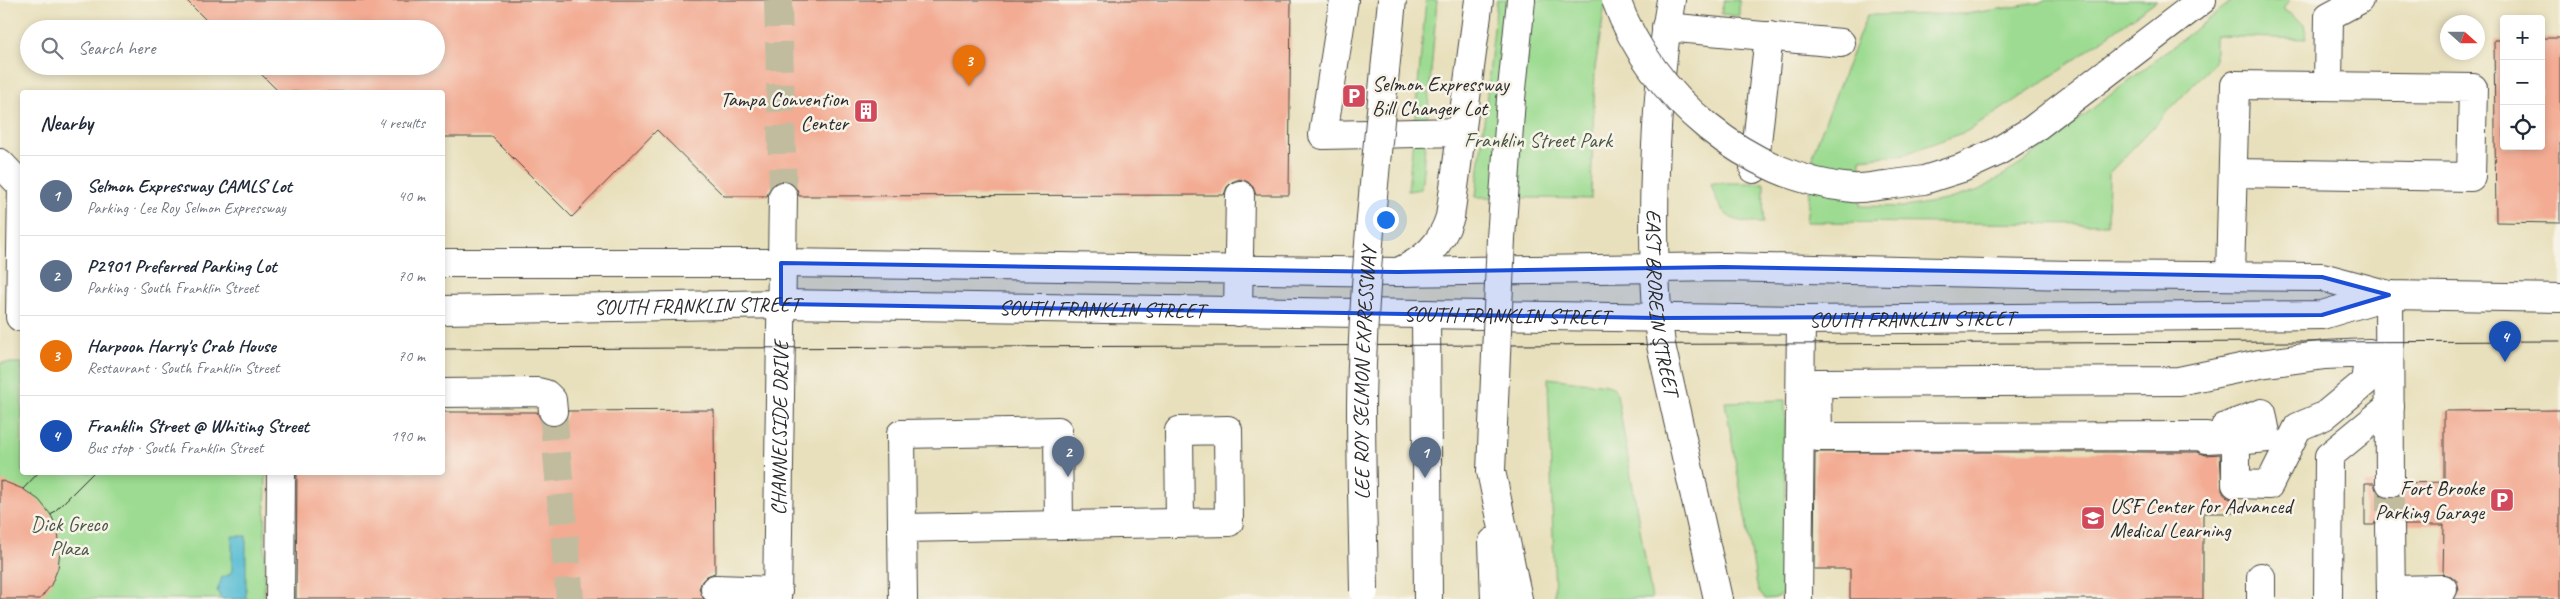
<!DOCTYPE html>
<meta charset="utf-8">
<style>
:root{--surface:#fff;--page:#f6f6f7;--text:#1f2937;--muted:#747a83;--line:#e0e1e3;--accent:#d1495b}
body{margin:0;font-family:Caveat,sans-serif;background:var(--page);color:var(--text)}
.controls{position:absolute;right:15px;top:15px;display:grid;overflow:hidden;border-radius:5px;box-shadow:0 2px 8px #0003}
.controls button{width:45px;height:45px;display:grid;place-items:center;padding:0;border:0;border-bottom:1px solid var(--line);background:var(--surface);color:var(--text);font:25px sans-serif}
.compass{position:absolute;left:2440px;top:15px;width:45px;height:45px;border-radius:50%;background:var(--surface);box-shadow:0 2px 8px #0003;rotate:111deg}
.you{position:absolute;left:1385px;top:219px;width:18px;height:18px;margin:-12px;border:4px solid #fff;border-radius:50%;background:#1a73e8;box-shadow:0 0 0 8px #1a73e833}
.badge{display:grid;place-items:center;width:32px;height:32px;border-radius:50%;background:var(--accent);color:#fff;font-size:16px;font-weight:700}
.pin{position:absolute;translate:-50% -41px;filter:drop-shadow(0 1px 2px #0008)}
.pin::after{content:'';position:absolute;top:26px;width:18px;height:15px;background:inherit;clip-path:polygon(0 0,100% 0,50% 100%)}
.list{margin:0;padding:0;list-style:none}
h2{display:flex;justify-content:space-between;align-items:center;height:65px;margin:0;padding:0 20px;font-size:21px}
h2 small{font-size:16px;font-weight:400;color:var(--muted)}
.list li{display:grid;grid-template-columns:32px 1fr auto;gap:15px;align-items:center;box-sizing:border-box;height:80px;padding:0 20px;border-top:1px solid var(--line)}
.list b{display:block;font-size:19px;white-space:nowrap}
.list p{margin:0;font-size:16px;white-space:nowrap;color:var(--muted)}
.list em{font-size:16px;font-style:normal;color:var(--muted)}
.icon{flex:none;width:28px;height:28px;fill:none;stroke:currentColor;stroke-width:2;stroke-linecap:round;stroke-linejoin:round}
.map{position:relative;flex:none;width:2560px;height:599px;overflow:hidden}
.search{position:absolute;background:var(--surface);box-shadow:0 2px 8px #0003;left:20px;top:20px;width:425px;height:55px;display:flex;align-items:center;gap:12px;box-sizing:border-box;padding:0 18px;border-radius:28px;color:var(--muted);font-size:19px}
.panel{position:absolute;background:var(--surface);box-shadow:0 2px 8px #0003;left:20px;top:90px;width:425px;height:385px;border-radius:5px}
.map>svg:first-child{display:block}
.green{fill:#9cdb91;stroke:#64835e}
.water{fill:#55bcd3;stroke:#40747f}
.building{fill:#f3ab93}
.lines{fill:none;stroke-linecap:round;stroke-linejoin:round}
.minor-tunnel{stroke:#c2bc9f;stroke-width:28;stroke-dasharray:28 14;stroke-linecap:butt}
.major-tunnel{stroke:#c2bc9f;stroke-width:28;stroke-dasharray:28 14;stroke-linecap:butt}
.minor-casing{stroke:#474641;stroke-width:30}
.major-casing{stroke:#474641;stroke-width:30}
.highway-casing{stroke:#474641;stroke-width:30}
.minor{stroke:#fff;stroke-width:28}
.major{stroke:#fff;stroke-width:28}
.highway{stroke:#fff;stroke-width:28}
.tram{stroke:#2b2b2b;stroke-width:1}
.highway-bridge-casing{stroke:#474641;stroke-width:30;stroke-linecap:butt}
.highway-bridge{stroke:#fff;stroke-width:28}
.marked{fill:#1d4ed8;fill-opacity:0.2;stroke:#1d4ed8;stroke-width:4;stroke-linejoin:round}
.labels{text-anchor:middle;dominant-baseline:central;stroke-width:5;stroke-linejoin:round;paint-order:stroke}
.poi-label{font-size:21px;fill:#2b2b2b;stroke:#f7f3e8;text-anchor:start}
.park-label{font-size:21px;fill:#475744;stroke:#f7f3e8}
.street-label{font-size:21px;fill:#2b2b2b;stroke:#f7f3e8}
</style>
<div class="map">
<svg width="2560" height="599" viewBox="0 0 2560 599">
<rect width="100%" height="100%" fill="#f7f3e8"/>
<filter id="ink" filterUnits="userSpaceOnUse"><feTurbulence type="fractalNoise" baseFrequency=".02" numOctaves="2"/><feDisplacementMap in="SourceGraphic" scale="10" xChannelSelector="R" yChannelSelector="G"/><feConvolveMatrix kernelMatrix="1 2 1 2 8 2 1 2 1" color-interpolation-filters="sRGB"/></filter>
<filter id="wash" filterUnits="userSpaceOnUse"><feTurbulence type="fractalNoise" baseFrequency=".0096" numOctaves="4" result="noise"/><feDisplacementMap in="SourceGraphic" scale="20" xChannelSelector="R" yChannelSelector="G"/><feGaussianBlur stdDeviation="1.12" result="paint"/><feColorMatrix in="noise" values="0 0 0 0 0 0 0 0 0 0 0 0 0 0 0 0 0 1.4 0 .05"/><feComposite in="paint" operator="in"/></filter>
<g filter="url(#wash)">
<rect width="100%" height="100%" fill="#e8e0bc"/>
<!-- green -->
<path class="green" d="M1426 0H1437L1422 182 1421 189 1408 191Z
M1497 0H1606L1595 68 1591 199 1476 197Z
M1724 0H1739V16L1721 14Z
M2044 0H2157L2062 69 1970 130 1905 154 1861 159 1860 206 1905 207 1946 200 1979 190 2021 164 2233 0H2290L2283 9 2304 24 2307 39 2215 36V62L2109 173 2108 224 1806 222 1814 150 1867 15 1966 14 2039 3Z
M1711 183H1764L1763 223C1729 223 1720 216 1711 183Z
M0 363H22V472L266 473 264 599H0Z
M1548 378 1607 385 1613 387 1617 394 1652 599H1555Z
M1785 400 1786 583C1783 596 1779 599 1765 599L1758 591 1725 402Z"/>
<!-- water -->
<path class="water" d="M232 536H246V599H221L217 591 222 577 229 575 232 570Z"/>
<g id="blocks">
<!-- building -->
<path class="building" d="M186 0H1291L1289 195H1256L1253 187 1248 182 1240 179 1232 182 1227 187 1224 195 799 196 797 189 791 183 783 180 776 182 770 188 767 196H724L657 130 572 217 492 137H442V92H279L253 66H436V29H215Z
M2541 38H2560V223L2496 222 2494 40H2504V146H2541Z
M714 410 715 573 707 576 702 581 699 589 704 599H296L297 472H442V412H537L541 420 546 425 554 427 562 423 568 411Z
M2560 410V599H2454L2459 589 2457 581 2451 576 2443 574 2444 525H2406L2403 518 2398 513 2390 510 2382 513 2377 518 2374 525H2365V483H2374L2376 490 2382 496 2391 499 2398 496 2403 491 2406 483 2444 482V411Z
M1815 452H2197L2206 455 2220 454 2222 491 2228 498 2236 500V513H2203V599H1850V569H1814Z
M0 480 23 489 39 500 51 515 58 531 60 550 58 568 51 585 40 599H0Z"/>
</g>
</g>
<g filter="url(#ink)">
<use href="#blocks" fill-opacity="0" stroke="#474641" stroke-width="1"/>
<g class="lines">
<!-- minor-tunnel -->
<path class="minor-tunnel" d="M553 411 570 599
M2390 483V526"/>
<!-- major-tunnel -->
<path class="major-tunnel" d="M778 0 783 196"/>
<defs>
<g id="minor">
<path d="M1344 0 1323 135 1462 132"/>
<path d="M1666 27 1841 43"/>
<path d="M2328 86 2329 16 2359 0"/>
<path d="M0 163 22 186 20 317"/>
<path d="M1754 169 1769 36"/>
<path d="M442 263H781"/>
<path d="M1398 272 1723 267 2071 275 2322 277 2389 295 2560 298"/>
<path d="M2230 276 2235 85 2473 88 2471 177 2233 173"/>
<path d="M2389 295 2390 483"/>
<path id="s1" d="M442 310 781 304 1801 320 2322 315 2389 295"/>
<path d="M1238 312 1240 195"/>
<path d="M1426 314 1428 599"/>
<path d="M2369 353 2365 382 2324 416 2298 427 2269 485 2236 484V441L2267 438 2262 413 2225 427V438L2206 439V436L1818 437 1817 383 2179 381 2260 364 2325 355Z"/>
<path d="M442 393 538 392 546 394 552 400 553 411"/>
<path d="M2390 526 2391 599"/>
<path d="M902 528 901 434 1058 431 1059 525"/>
<path d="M715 589 778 591"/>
<path d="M2391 590 2443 589"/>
<path d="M280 599 281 472"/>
<path d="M903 599 902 528 1229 522 1228 430 1179 431 1180 523"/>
<path d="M2261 599V577"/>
<path d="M2328 599 2329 456 2390 406"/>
</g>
<g id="major">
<path id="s2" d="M1671 0C1661 57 1657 113 1655 170 1653 229 1653 287 1661 345L1718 599"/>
<path d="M781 263 1398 272C1425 260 1441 245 1450 217L1479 0"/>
<path id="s3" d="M777 599 783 196"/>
<path d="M1798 599 1801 320"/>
</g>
<path id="highway" d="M1886 185 1924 180 1962 168 1997 152 2032 130 2202 0
M1501 238 1511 99 1521 0
M1491 471 1518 599
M1493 542 1495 599"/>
</defs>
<!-- minor casing -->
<use href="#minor" class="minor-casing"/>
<!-- major casing -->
<use href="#major" class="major-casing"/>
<!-- highway casing -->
<use href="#highway" class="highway-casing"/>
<!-- minor -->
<use href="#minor" class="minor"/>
<!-- major -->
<use href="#major" class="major"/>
<!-- highway -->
<use href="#highway" class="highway"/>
<!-- tram -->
<path class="tram" d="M442 349 2560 341
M23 489 39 472
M51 515 94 472"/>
<defs>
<g id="highway-bridge">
<path d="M1616 0C1651 97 1748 179 1852 188 1863 189 1875 186 1886 185"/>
<path d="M1491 471 1501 238"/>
<path id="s4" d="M1364 591C1363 529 1361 467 1361 405 1363 270 1379 134 1392 0"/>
</g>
</defs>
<!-- highway-bridge casing -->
<use href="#highway-bridge" class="highway-bridge-casing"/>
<!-- highway-bridge -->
<use href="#highway-bridge" class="highway-bridge"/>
</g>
</g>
<!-- marked area -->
<path class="marked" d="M781 263 1398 272 1723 267 2322 277 2389 295 2322 315 1657 318 781 304Z"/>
<!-- icons -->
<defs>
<symbol id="parking-square" viewBox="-11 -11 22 22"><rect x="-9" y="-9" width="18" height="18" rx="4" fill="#d1495b" stroke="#f7f3e8"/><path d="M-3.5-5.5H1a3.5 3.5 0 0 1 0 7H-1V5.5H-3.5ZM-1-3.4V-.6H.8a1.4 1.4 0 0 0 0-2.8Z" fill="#fff"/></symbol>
<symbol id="building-square" viewBox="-11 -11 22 22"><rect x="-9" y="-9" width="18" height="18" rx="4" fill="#d1495b" stroke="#f7f3e8"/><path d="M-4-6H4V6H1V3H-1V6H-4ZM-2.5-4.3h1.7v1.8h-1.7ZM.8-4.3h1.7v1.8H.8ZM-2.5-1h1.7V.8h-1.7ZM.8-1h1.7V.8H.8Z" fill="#fff"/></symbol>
<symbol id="school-square" viewBox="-11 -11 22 22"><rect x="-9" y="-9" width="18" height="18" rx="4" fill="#d1495b" stroke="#f7f3e8"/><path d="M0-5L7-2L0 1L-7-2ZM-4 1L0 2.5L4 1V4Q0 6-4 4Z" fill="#fff"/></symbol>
</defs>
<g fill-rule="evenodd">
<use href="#parking-square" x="1340" y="82" width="28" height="28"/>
<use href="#building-square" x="852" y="97" width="28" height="28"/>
<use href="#parking-square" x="2488" y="486" width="28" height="28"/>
<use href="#school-square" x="2079" y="504" width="28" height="28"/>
</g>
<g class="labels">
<!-- poi labels -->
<g class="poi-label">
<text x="1372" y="84">Selmon Expressway<tspan x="1372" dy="24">Bill Changer Lot</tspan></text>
<text x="848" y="99" text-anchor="end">Tampa Convention<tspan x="848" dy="24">Center</tspan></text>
<text x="2484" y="488" text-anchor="end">Fort Brooke<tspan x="2484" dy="24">Parking Garage</tspan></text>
<text x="2110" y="506">USF Center for Advanced<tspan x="2110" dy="24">Medical Learning</tspan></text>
</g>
<!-- park labels -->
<g class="park-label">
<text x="1538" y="140">Franklin Street Park</text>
<text x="69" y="524">Dick Greco<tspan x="69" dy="24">Plaza</tspan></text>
</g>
<!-- street labels -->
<g class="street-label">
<text stroke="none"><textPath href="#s2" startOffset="304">EAST BROREIN STREET</textPath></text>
<text stroke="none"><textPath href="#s1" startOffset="255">SOUTH FRANKLIN STREET</textPath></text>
<text stroke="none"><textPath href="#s1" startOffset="660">SOUTH FRANKLIN STREET</textPath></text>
<text stroke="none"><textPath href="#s1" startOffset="1065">SOUTH FRANKLIN STREET</textPath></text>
<text stroke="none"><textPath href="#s1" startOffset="1470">SOUTH FRANKLIN STREET</textPath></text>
<text stroke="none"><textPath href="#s4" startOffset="218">LEE ROY SELMON EXPRESSWAY</textPath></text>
<text stroke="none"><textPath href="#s3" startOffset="171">CHANNELSIDE DRIVE</textPath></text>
</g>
</g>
</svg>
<div class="controls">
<button>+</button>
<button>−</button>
<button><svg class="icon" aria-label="locate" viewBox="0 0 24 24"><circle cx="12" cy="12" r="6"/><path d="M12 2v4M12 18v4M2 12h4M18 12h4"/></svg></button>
</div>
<svg class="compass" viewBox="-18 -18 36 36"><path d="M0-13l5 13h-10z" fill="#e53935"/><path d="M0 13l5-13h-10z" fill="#747a83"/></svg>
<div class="you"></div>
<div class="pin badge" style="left:1425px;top:478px;background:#5c6f8a">1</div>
<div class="pin badge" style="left:1068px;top:477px;background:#5c6f8a">2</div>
<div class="pin badge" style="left:969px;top:86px;background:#e8710a">3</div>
<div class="pin badge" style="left:2505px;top:362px;background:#1a4fb4">4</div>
<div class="search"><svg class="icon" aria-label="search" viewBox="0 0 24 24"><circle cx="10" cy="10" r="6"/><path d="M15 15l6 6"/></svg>Search here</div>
<section class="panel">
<h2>Nearby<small>4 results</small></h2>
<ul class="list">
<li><span class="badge" style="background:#5c6f8a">1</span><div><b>Selmon Expressway CAMLS Lot</b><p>Parking · Lee Roy Selmon Expressway</p></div><em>40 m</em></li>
<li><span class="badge" style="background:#5c6f8a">2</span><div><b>P2901 Preferred Parking Lot</b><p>Parking · South Franklin Street</p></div><em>70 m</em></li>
<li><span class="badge" style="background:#e8710a">3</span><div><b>Harpoon Harry's Crab House</b><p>Restaurant · South Franklin Street</p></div><em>70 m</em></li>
<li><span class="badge" style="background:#1a4fb4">4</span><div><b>Franklin Street @ Whiting Street</b><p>Bus stop · South Franklin Street</p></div><em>190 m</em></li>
</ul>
</section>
</div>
